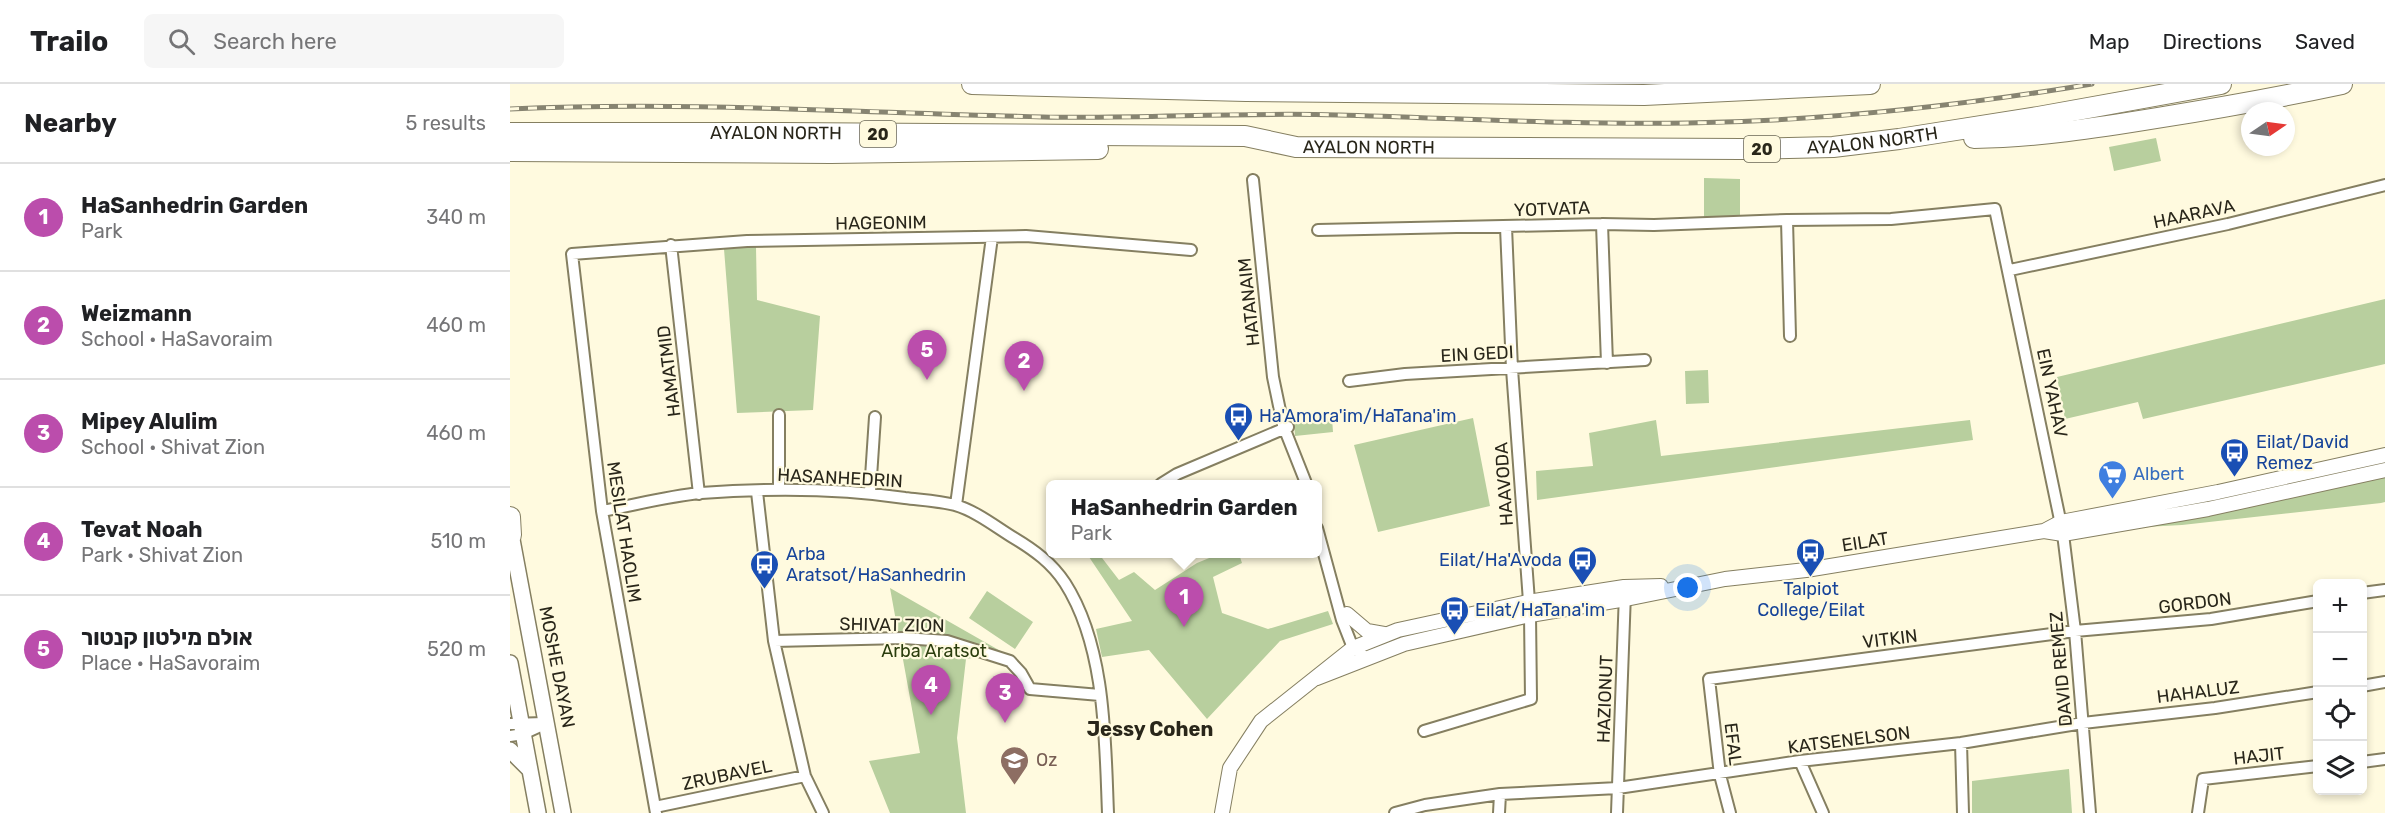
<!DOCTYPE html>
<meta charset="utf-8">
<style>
:root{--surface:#fff;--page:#f6f6f6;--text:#202124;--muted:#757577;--line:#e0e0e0;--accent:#bb4dac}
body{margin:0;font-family:Rubik,"Noto Sans Hebrew",sans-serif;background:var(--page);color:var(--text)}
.controls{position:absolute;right:18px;bottom:18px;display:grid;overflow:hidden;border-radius:9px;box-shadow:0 3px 9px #0003}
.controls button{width:54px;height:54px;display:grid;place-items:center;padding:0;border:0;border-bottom:2px solid var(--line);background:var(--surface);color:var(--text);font:30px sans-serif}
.compass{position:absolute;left:1731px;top:18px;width:54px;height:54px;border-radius:50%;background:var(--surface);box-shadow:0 3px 9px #0003;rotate:77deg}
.you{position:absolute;left:1178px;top:504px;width:21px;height:21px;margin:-15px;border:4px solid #fff;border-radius:50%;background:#1a73e8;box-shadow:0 0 0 9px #1a73e833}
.badge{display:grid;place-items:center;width:39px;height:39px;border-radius:50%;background:var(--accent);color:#fff;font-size:20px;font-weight:700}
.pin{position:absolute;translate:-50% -50px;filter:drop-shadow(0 2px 3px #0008)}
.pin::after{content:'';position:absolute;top:32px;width:21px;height:18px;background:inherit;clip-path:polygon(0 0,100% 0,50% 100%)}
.popup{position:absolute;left:536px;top:396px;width:276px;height:78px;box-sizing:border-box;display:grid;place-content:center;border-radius:9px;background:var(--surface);filter:drop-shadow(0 2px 4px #0005);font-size:20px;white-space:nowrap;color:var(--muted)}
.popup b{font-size:22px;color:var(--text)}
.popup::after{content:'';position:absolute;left:50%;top:100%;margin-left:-12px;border:12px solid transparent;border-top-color:var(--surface)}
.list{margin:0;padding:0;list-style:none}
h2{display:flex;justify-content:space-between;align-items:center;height:78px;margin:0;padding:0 24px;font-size:26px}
h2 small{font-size:20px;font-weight:400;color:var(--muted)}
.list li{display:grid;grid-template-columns:39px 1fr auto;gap:18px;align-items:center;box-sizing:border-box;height:108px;padding:0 24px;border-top:2px solid var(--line)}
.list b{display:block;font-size:22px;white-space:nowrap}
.list p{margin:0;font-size:20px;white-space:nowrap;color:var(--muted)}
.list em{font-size:20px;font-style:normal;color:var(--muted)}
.icon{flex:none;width:33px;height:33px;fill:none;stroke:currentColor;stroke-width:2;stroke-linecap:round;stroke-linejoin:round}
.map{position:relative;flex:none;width:1875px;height:729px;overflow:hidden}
header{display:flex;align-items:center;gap:36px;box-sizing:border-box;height:84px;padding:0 30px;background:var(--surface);border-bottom:2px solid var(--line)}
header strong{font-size:28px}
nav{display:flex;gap:33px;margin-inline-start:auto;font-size:21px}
.search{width:420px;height:54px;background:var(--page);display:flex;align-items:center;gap:15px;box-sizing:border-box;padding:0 21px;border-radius:9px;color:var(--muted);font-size:22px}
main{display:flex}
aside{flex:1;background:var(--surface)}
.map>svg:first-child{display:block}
.green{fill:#b8cf9e}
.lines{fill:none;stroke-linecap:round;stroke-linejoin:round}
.minor-casing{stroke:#857f61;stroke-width:14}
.tertiary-casing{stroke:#857f61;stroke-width:16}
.secondary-casing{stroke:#857f61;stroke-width:18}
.motorway-casing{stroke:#857f61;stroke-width:22}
.minor{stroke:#fff;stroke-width:10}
.tertiary{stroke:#fff;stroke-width:14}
.secondary{stroke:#fff;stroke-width:15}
.motorway{stroke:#fff;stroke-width:20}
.rail-casing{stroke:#878471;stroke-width:5}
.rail{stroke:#fffadf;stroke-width:3;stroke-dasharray:9;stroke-linecap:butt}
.labels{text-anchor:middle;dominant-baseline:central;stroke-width:4.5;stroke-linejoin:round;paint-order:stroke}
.shield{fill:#fffadf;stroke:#696655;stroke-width:1.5}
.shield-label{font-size:16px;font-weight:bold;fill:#29261a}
.street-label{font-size:18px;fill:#29261a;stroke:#fffadf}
.transit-label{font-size:18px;fill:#164399;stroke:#fffadf;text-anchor:start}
.shop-label{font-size:18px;fill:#366cbe;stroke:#fffadf;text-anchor:start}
.park-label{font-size:18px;fill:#2a3d0d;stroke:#fffadf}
.education-label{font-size:18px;fill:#785e54;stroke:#fffadf;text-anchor:start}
.neighbourhood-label{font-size:20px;font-weight:bold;fill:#29261a;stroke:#fffadf}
</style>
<header>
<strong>Trailo</strong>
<div class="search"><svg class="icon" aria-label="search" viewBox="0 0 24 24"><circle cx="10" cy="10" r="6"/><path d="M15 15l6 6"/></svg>Search here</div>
<nav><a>Map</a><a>Directions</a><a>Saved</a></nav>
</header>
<main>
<aside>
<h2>Nearby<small>5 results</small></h2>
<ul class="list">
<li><span class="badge">1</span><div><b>HaSanhedrin Garden</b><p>Park</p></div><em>340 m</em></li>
<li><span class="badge">2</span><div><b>Weizmann</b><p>School · HaSavoraim</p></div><em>460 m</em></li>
<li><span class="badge">3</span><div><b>Mipey Alulim</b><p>School · Shivat Zion</p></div><em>460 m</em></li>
<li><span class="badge">4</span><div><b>Tevat Noah</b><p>Park · Shivat Zion</p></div><em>510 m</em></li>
<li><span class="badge">5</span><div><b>אולם מילטון קנטור</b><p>Place · HaSavoraim</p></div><em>520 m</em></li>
</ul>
</aside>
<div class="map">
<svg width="1875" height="729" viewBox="0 0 1875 729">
<rect width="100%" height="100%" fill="#fffadf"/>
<!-- green -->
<path class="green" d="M1646 54 1651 77 1604 87 1599 63Z
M1194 94 1230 95V137H1194Z
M246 163 247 216 310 232 303 326 227 329 214 165Z
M1875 215V280L1633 335 1628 318 1555 335 1547 293Z
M1198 286 1199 319 1176 320 1175 287Z
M822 334 823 348 785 352 784 338Z
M963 334 980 422 868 448 844 361Z
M1146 336 1151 372 1460 336 1463 356 1027 416 1026 387 1083 382 1079 349Z
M1875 387V418L1871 419 1672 441 1635 443 1634 437Z
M577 470H589L609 496 624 488 645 506 687 479 709 470H729L732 479 703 493 712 529 758 545 818 527 823 540 770 557 697 635 639 566 592 573 586 545 622 537Z
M380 504 494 569 456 575 447 654 456 729H380L359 677 410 669Z
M477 507 523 538 505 565 459 534Z
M1559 685 1562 729H1462V697Z"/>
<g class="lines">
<defs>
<path id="minor" d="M743 96 763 293 773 341 796 399
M1277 136 1280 252
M1092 140 1097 279
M808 146 1092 140 1144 141 1277 136 1381 135 1485 125 1553 450 1565 547 1580 729
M161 161 189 410
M1500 186 1718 140 1875 101
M839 297 895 290 1135 276
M651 400 667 390 778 343
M269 406V331
M247 408 264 557 295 692 313 729
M360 408 365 333
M446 421 482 153
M92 427C125 421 158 412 191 409 259 404 328 404 395 414 411 416 429 417 445 421 466 427 486 443 504 454 524 466 542 479 555 499 596 563 595 656 598 729
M807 444 832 536 843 564 857 574
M1852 509 1875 506
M264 557 394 554 437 557 500 577 511 589 520 605 590 611
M1852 602 1875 598
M0 640 34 639
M914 647 1021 615 1020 531 1002 285 996 143
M0 652 13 650 37 639
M1451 659 1453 729
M1290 677 1313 729
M1852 678 1875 675
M145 723 295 692
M146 729 92 427 62 170 237 157 516 152 681 166
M885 729 915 721 990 710 1108 704 1290 677 1451 659 1573 639 1705 624 1808 608
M989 729 990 710
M1107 729 1115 509
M1220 729 1210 691 1199 595 1565 547 1701 535 1808 517
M1688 729 1693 695 1808 682"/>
<path id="tertiary" d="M1534 447 1551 438 1708 408 1875 371
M837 530 857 547 874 550
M807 594 894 560 1020 531 1116 515 1215 495 1296 486 1534 447 1553 450 1698 425 1875 386
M712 729 720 684 751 637 843 564 888 546 1018 518 1114 503 1151 502"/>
<path id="secondary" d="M0 445 53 729
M0 579 28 729
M0 666 19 685"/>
<g id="motorway">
<path d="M462 0 736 7 1134 11 1360 0"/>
<path id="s1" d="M0 49H272L735 52 786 63 1232 65 1323 63 1389 55 1528 33 1711 0"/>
<path d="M1464 54C1526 53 1586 44 1647 34 1709 24 1771 13 1832 0"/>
<path d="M0 67 321 69 588 65"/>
<path d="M0 433 1 451"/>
</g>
</defs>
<!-- minor casing -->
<use href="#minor" class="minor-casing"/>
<!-- tertiary casing -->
<use href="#tertiary" class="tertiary-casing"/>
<!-- secondary casing -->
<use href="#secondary" class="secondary-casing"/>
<!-- motorway casing -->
<use href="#motorway" class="motorway-casing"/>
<!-- minor -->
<use href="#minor" class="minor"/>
<!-- tertiary -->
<use href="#tertiary" class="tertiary"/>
<!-- secondary -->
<use href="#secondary" class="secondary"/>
<!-- motorway -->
<use href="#motorway" class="motorway"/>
<defs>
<path id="rail" d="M0 25C178 17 355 29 533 33 631 35 730 28 828 31 944 34 1061 41 1178 39 1313 37 1449 22 1582 0"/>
</defs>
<!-- rail casing -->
<use href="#rail" class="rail-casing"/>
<!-- rail -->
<use href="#rail" class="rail"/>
</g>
<!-- icons -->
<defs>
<symbol id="bus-pin" viewBox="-11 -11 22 30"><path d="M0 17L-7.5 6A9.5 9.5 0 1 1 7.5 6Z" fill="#1a4fb4" stroke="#fffadf"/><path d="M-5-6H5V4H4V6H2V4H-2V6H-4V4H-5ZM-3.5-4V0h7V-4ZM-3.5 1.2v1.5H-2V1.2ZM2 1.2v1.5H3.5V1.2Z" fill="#fff"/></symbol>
<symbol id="supermarket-pin" viewBox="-11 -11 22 30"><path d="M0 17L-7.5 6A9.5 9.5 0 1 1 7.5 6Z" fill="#3f7fe0" stroke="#fffadf"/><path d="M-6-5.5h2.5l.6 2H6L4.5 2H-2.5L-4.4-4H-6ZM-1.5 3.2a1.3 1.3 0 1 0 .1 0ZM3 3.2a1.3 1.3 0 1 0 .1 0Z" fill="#fff"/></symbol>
<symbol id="school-pin" viewBox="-11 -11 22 30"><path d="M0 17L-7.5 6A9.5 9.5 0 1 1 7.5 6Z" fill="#8d6e63" stroke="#fffadf"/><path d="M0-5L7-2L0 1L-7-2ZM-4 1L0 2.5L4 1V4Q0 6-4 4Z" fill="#fff"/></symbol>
</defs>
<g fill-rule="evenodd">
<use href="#bus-pin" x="712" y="316" width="33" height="45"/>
<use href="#bus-pin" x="1708" y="352" width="33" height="45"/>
<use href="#supermarket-pin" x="1586" y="374" width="33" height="45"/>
<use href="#bus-pin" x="1284" y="452" width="33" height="45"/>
<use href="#bus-pin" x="1056" y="460" width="33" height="45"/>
<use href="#bus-pin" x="238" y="464" width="33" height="45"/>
<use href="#bus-pin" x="928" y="510" width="33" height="45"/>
<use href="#school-pin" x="488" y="660" width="33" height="45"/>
</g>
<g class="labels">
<!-- shield labels -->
<g class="shield">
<rect x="350" y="37" width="36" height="26" rx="4.5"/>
<rect x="1234" y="52" width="36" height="26" rx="4.5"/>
</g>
<g class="shield-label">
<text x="368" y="50">20</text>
<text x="1252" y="65">20</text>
</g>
<!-- street labels -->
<g class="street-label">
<text stroke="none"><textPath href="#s1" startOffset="266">AYALON NORTH</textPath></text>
<text stroke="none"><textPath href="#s1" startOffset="1364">AYALON NORTH</textPath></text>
<text stroke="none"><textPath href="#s1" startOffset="860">AYALON NORTH</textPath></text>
<text transform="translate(1042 125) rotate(-2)">YOTVATA</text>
<text transform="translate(1684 130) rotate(-12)">HAARAVA</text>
<text transform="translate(371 139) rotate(-1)">HAGEONIM</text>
<text transform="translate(739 218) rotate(-96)">HATANAIM</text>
<text transform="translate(967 270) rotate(-3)">EIN GEDI</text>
<text transform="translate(159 287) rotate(-97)">HAMATMID</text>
<text transform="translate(1542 309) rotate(78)">EIN YAHAV</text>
<text transform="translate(330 394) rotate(3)">HASANHEDRIN</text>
<text transform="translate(994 400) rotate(-94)">HAAVODA</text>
<text transform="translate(114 448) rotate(81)">MESILAT HAOLIM</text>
<text transform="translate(1355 458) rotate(-9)">EILAT</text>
<text transform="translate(1685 519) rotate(-7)">GORDON</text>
<text transform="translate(382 541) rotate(1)">SHIVAT ZION</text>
<text transform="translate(1380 555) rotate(-7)">VITKIN</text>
<text transform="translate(47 583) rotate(79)">MOSHE DAYAN</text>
<text transform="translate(1551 585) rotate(-95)">DAVID REMEZ</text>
<text transform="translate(1688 608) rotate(-7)">HAHALUZ</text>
<text transform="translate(1095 615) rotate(-88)">HAZIONUT</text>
<text transform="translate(1339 656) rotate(-7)">KATSENELSON</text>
<text transform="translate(1223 660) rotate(83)">EFAL</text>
<text transform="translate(1749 672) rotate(-6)">HAJIT</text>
<text transform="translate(217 691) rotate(-12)">ZRUBAVEL</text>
</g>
<!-- transit labels -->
<g class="transit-label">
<text x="749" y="332">Ha'Amora'im/HaTana'im</text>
<text x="1746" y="358">Eilat/David<tspan x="1746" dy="21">Remez</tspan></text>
<text x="276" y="470">Arba<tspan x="276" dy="21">Aratsot/HaSanhedrin</tspan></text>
<text x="1052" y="476" text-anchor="end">Eilat/Ha'Avoda</text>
<text x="1301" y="505" text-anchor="middle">Talpiot<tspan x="1301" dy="21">College/Eilat</tspan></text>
<text x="965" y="526">Eilat/HaTana'im</text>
</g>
<!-- shop labels -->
<g class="shop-label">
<text x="1623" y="390">Albert</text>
</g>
<!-- park labels -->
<g class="park-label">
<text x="424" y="567">Arba Aratsot</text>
</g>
<!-- education labels -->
<g class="education-label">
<text x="526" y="676">Oz</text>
</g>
<!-- neighbourhood labels -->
<g class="neighbourhood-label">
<text x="640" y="645">Jessy Cohen</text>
</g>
</g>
</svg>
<div class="controls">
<button>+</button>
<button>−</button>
<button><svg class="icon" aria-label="locate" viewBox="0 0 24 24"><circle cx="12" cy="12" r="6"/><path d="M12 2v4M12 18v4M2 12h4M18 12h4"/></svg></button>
<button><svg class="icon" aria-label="layers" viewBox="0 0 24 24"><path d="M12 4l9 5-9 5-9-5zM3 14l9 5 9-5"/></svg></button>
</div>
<svg class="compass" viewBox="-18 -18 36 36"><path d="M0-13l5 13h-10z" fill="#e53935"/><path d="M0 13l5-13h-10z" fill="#757577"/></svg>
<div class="you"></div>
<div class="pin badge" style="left:674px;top:543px">1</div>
<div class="popup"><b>HaSanhedrin Garden</b>Park</div>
<div class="pin badge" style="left:514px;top:307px">2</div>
<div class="pin badge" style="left:495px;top:639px">3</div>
<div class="pin badge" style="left:421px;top:631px">4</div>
<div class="pin badge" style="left:417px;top:296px">5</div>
</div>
</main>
